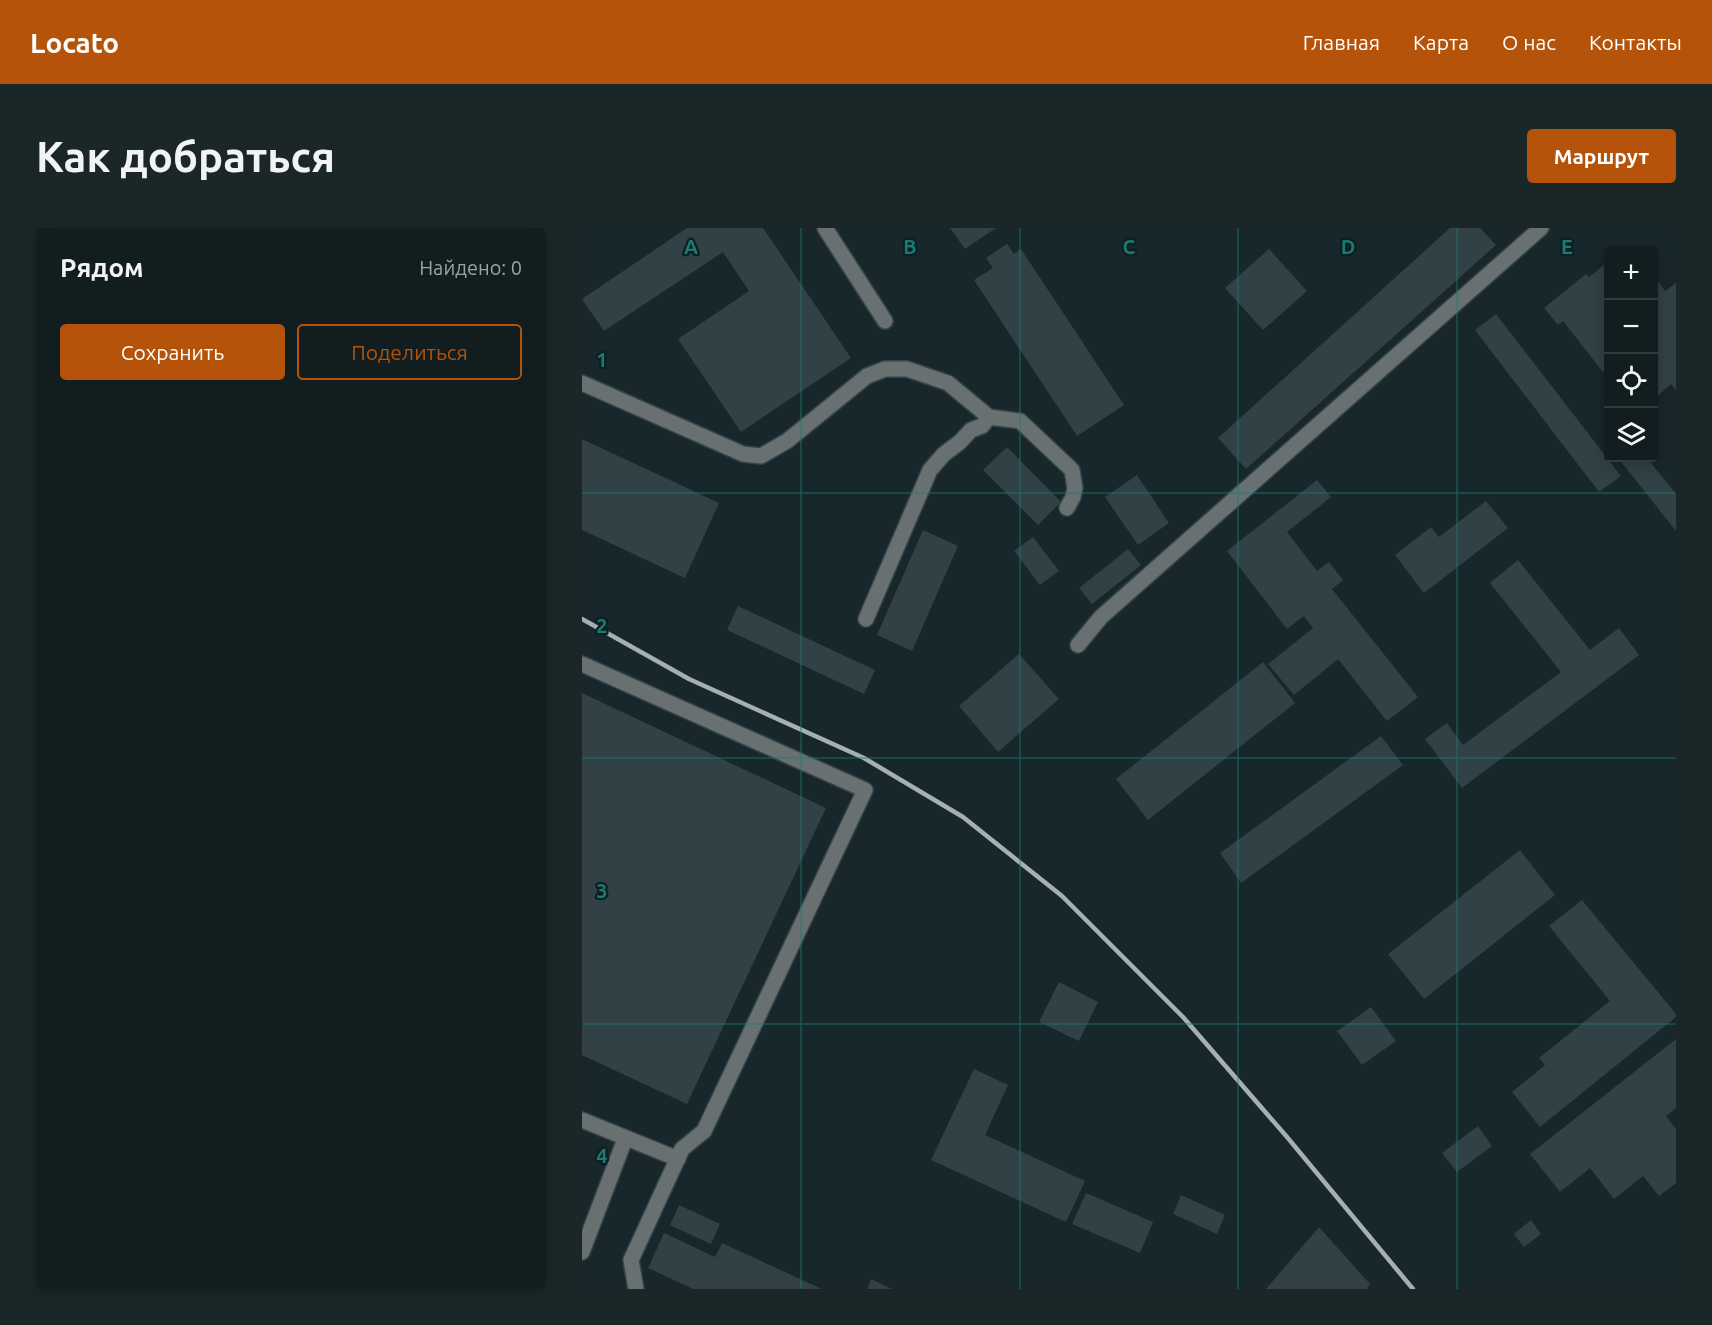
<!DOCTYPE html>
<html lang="ru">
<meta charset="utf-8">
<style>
:root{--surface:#121d20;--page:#1b2629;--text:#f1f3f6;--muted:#9ca2a5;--line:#313b3e;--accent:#b45309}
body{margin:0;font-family:Ubuntu,sans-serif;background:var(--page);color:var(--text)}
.controls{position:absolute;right:18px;top:18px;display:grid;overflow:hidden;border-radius:6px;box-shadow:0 3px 15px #0003}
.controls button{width:54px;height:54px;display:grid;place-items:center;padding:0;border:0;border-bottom:2px solid var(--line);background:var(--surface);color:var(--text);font:30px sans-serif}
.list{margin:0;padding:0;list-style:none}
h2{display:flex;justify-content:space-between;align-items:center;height:78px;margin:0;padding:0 24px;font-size:26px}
h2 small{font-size:20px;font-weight:400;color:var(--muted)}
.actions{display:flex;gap:12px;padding:18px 24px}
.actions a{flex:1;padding:14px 0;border:2px solid var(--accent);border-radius:6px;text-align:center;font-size:21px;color:var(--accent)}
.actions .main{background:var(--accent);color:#fff}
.icon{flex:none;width:33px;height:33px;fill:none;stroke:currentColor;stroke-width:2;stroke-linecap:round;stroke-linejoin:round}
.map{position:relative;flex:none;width:1094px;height:1061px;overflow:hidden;border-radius:6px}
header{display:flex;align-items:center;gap:36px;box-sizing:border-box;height:84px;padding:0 30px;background:var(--accent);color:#fff}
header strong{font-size:28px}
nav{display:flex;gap:33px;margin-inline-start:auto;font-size:21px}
.intro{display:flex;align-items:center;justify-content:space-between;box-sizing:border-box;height:144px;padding:0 36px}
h1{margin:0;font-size:42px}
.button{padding:15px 27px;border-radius:6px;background:var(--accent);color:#fff;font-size:21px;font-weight:700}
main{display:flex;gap:36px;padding:0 36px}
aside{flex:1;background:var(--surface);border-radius:6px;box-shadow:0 3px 15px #0003}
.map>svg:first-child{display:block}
.building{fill:#314146}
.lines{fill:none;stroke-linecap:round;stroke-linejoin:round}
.minor-casing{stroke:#354347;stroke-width:18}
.minor{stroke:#687072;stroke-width:15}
.rail{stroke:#a5b0b2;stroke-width:4.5}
.grid{fill:none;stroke:#197b73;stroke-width:1.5;stroke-opacity:0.55}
.grid-label{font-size:20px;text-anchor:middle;font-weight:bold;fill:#197b73;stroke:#0f1e22;stroke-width:4.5;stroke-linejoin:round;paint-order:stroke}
</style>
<header>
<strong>Locato</strong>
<nav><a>Главная</a><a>Карта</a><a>О нас</a><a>Контакты</a></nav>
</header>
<div class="intro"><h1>Как добраться</h1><a class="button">Маршрут</a></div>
<main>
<aside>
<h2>Рядом<small>Найдено: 0</small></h2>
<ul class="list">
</ul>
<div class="actions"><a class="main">Сохранить</a><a>Поделиться</a></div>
</aside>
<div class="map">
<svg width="1094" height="1061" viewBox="0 0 1094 1061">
<rect width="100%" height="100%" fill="#18272b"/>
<!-- building -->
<path class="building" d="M105 0H181L269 130 159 204 96 111 167 63 141 24 22 103 0 71Z
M368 0H414L383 21Z
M868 0H898L914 17 664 241 636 210Z
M425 16 432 26 439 21 542 177 495 208 392 52 411 40 404 30Z
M687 21 725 63 681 102 643 60Z
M1026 34V148L1022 143 1021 144 981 93 976 97 962 80 1004 46 1007 49Z
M1072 48 1083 63 1094 55V162L1089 156 1072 171Z
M914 86 1039 248 1017 264 893 102Z
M0 211 137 275 103 350 0 302Z
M425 219 479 274 456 297 401 242Z
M1036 230H1065L1094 266V303Z
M555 247 587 295 556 317 523 269Z
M735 252 749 269 705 304 735 343 747 334 761 352 750 361 836 469 805 493 756 431 712 467 686 436 731 400 722 388 705 401 645 323Z
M904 273 926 300 842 365 813 327 849 299 857 309Z
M341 302 376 318 330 423 295 407Z
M451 309 477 343 458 357 432 323Z
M546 321 559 337 510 376 497 360Z
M936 332 1008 422 1037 400 1057 427 880 560 843 511 865 495 881 517 979 444 908 355Z
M156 378 293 442 282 466 145 402Z
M437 426 477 471 416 524 377 478Z
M681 434 713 475 566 592 534 551Z
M0 465 244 580 105 876 0 827Z
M799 508 821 537 659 655 638 625Z
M938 622 973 667 842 771 806 726Z
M1000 672 1094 786V789L958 899 930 864 963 837 957 830 1028 773 967 698Z
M477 754 516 774 497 813 457 794Z
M789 779 814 813 780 837 755 803Z
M1094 811V880L1084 888 1094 901V955L1077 968 1061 948 1032 971 1008 940 978 964 948 926Z
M392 841 426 857 403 907 503 953 484 994 349 932Z
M896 898 910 918 875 944 860 925Z
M504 965 571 994 558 1025 490 996Z
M599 967 643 987 635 1006 591 986Z
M97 977 138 996 129 1016 88 997Z
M949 992 959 1006 942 1019 932 1006Z
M737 999 788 1056 785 1061H684Z
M82 1005 133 1029 140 1015 240 1061H111L66 1040Z
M289 1051 310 1061H285Z"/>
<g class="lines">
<defs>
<path id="minor" d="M243 0 303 93
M0 155 161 226 179 228 205 213 285 148 303 141H325L366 155 407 189 438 193 490 242 493 260 491 269 485 280
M284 391 348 242 362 226 378 214 389 202 400 198 407 189
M496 417 519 389 959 0
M0 436 283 562 122 903 100 921 49 1032 54 1061
M0 892 96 931
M0 1024 43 911"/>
</defs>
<!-- minor casing -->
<use href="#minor" class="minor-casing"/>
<!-- minor -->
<use href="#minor" class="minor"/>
<!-- rail -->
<path class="rail" d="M0 391 107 451 282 530 381 589 480 668 601 789 705 909 831 1061"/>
</g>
<!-- grid -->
<path class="grid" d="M219 0V1061M438 0V1061M656 0V1061M875 0V1061M0 265H1094M0 530H1094M0 796H1094"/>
<g class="grid-label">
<text x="109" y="26">A</text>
<text x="328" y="26">B</text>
<text x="547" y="26">C</text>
<text x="766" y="26">D</text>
<text x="985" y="26">E</text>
<text x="20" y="139">1</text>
<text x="20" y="405">2</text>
<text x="20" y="670">3</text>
<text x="20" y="935">4</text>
</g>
</svg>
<div class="controls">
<button>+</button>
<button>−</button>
<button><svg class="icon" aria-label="locate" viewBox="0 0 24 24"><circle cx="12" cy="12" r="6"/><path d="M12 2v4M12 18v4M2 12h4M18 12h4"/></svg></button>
<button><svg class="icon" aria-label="layers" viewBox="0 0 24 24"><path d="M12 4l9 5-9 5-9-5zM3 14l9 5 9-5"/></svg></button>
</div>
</div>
</main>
